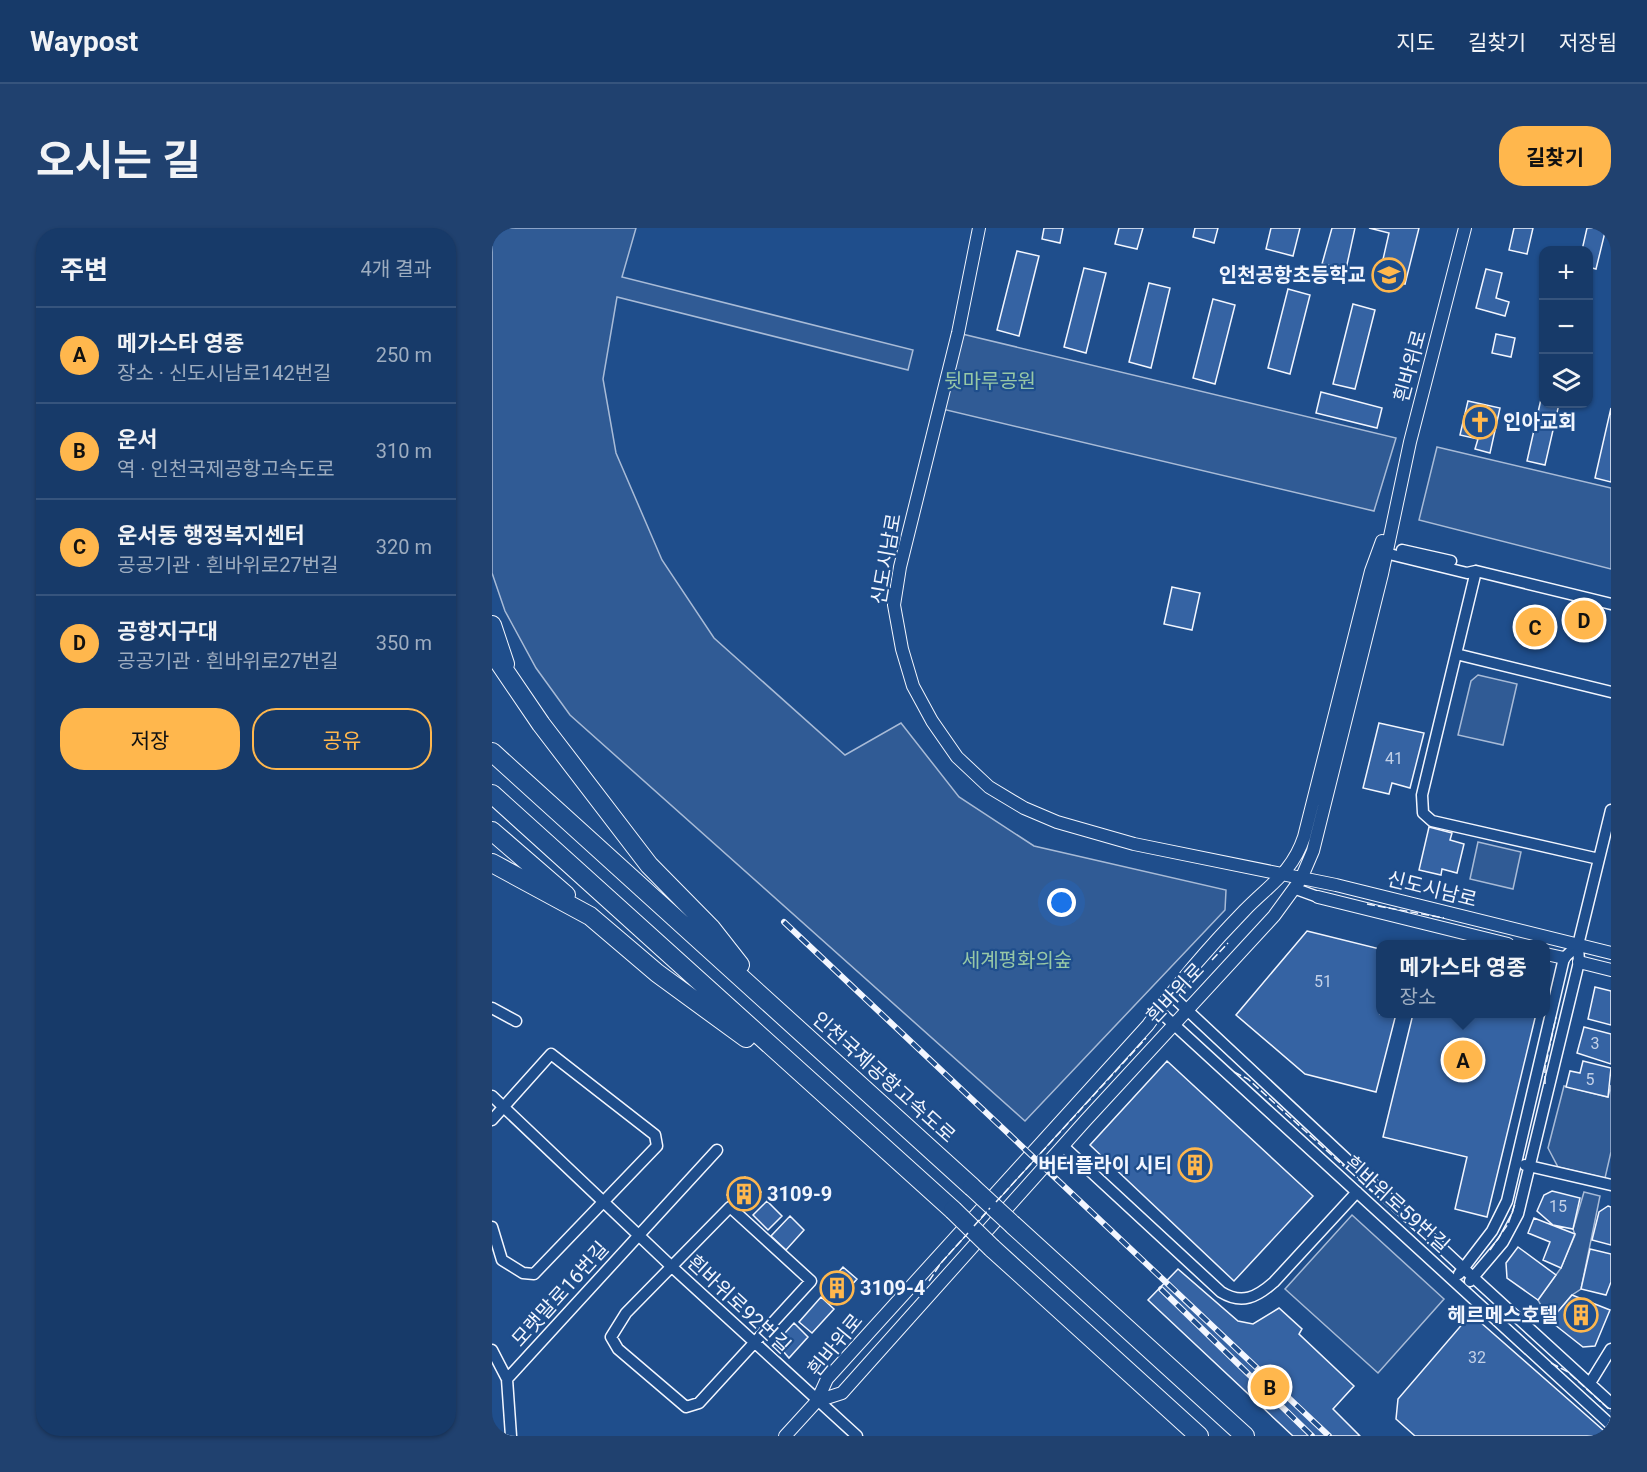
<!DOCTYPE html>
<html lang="ko">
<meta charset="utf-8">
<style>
:root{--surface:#173a69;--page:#20416f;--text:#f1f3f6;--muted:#9eadc0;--line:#36547d;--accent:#ffb74d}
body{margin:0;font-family:Roboto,"Noto Sans KR",sans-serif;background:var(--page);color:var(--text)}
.controls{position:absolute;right:18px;top:18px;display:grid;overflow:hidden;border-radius:12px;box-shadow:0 2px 4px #0004}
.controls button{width:54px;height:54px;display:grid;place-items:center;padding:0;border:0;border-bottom:2px solid var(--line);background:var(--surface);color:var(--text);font:30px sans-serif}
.you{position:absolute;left:570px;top:675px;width:21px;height:21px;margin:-15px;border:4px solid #fff;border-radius:50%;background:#1a73e8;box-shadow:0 0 0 9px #1a73e833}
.badge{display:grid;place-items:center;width:39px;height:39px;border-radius:50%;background:var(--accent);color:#111;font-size:20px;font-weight:700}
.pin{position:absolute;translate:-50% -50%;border:3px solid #fff;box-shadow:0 2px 6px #0006}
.popup{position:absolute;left:884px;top:712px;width:174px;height:78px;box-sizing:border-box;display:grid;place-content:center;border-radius:12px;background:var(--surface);filter:drop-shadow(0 2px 4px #0005);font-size:20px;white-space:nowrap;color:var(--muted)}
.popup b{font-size:22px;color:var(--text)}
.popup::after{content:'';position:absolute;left:50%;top:100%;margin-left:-12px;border:12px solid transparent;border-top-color:var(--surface)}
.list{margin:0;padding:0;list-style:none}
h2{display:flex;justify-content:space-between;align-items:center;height:78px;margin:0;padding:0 24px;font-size:26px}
h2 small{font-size:20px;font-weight:400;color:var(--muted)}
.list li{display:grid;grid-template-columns:39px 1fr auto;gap:18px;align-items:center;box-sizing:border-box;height:96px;padding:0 24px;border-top:2px solid var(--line)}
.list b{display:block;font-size:22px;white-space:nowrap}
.list p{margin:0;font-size:20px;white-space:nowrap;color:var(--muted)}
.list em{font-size:20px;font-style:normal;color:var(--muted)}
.actions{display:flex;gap:12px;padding:18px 24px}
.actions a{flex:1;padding:14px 0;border:2px solid var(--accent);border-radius:24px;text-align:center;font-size:21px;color:var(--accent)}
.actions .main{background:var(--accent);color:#111}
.icon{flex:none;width:33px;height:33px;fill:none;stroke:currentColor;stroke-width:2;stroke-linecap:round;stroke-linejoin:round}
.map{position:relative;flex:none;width:1119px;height:1208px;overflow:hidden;border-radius:24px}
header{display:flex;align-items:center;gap:36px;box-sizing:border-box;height:84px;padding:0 30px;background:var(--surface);border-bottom:2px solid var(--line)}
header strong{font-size:28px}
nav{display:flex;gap:33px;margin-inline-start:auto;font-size:21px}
.intro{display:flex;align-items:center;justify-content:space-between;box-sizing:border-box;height:144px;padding:0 36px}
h1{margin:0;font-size:42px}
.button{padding:15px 27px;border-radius:24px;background:var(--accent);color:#111;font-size:21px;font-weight:700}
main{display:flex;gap:36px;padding:0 36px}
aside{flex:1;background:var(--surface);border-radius:24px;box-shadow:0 2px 4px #0004}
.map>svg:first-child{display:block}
.built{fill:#305b95;stroke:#a8bbd7;stroke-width:1.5}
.building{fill:#3563a3;stroke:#f2f6ff;stroke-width:1.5}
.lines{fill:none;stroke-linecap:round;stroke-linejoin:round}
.minor-casing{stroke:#f2f6ff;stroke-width:13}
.tertiary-casing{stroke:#f2f6ff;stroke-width:14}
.motorway-casing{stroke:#f2f6ff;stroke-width:20}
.minor{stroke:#1f4e8c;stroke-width:10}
.tertiary{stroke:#1f4e8c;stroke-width:12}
.motorway{stroke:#1f4e8c;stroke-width:18}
.rail-casing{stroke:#f2f6ff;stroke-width:6}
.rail{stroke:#1f4e8c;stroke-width:4;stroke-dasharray:11;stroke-linecap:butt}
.motorway-bridge-casing{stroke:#f2f6ff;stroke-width:20;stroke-linecap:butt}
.motorway-bridge{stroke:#1f4e8c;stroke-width:18}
.fence{stroke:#f2f6ff;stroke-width:1.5;stroke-dasharray:8 3;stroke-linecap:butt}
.labels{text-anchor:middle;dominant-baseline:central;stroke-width:4.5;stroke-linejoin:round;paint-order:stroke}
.number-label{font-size:16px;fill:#c3d1e8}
.poi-label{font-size:20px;font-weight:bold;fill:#f2f6ff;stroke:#1f4e8c;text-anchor:end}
.street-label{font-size:20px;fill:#f2f6ff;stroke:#1f4e8c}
.park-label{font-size:20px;fill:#97c8a6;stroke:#1f4e8c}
</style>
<header>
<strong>Waypost</strong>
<nav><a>지도</a><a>길찾기</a><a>저장됨</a></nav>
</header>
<div class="intro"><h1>오시는 길</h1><a class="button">길찾기</a></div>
<main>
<aside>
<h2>주변<small>4개 결과</small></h2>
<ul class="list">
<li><span class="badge">A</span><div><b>메가스타 영종</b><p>장소 · 신도시남로142번길</p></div><em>250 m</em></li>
<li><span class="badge">B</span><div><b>운서</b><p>역 · 인천국제공항고속도로</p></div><em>310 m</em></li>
<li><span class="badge">C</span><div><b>운서동 행정복지센터</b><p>공공기관 · 흰바위로27번길</p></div><em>320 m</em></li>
<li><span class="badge">D</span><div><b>공항지구대</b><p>공공기관 · 흰바위로27번길</p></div><em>350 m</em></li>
</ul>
<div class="actions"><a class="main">저장</a><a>공유</a></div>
</aside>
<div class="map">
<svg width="1119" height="1208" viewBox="0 0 1119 1208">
<rect width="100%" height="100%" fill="#1f4e8c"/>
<!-- built -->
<path class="built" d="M0 0H144L130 49 421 122 416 142 125 69 111 151 124 225 170 332 222 410 353 527 409 495 467 569 542 618 734 662 733 682 533 893 78 487 44 440 13 383 0 345Z
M466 105 904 210 882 283 446 180Z
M945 219 1119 260V341L927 292Z
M986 447 1025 456 1011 517 966 507 979 453Z
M986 614 1029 624 1021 661 978 651Z
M1119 857V924L1113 950 1066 939 1056 920 1072 858 1116 869Z
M1092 964 1108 968 1089 1061 1080 1067 1058 1093 1046 1072 1069 1040 1083 1007 1081 1001Z
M860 987 952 1071 886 1145 793 1061Z"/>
<!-- building -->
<path class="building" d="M552 0H571L568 15 550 11Z
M627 0H651L645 21 623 16Z
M703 0H726L722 15 701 9Z
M779 0H808L801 28 774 21Z
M840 0H863L854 41 830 36Z
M877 0H927L913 56 887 49 897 5Z
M1022 0H1041L1035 26 1017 22Z
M1095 0H1114L1104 41 1096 39V22H1090Z
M525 23 547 28 527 108 505 102Z
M592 40 614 45 594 125 572 119Z
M994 41 1010 45 1004 70 1017 74 1013 88 984 80Z
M657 55 678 60 659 140 637 134Z
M796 61 818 67 798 146 776 140Z
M721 71 743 77 723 156 701 150Z
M861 76 883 82 863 161 841 156Z
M1004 106 1023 110 1019 129 1000 125Z
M1052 158V176H1067L1053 237 1035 233Z
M829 164 890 180 885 200 824 185Z
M976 173 1008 180 998 225 983 221 986 211 968 207Z
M1119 180V254L1103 250Z
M680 359 708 365 700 402 672 396Z
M887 495 932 505 918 560 900 555 897 566 871 560Z
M937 599 960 605 958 612 972 616 965 645 950 641 949 647 927 642Z
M815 703 888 721V786H904L884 864 813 846 744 787Z
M1103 759 1119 763V797L1096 791Z
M921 786H1044L995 989 963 981 975 929 891 909Z
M1092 799 1119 806V836L1085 825Z
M675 833 821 968 742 1053 598 917Z
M1091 833 1119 840 1116 869 1074 859 1078 843 1088 845Z
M253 949 269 964 251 983 235 967Z
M1060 963 1088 970 1081 1001 1061 997 1045 983 1052 967Z
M275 973 290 988 276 1002 261 987Z
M1116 978 1119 979V1017L1100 1012 1107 984Z
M298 988 312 1002 294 1022 279 1008Z
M1042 990 1083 1006 1069 1040 1051 1032 1058 1014 1036 1005Z
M1026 1019 1064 1047 1046 1072 1015 1050 1014 1035Z
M1098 1021 1119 1026V1054L1114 1067 1089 1061Z
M351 1039 365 1051 343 1076 329 1064Z
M686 1041 746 1093 761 1096 787 1080 810 1101 807 1106 862 1158 841 1181 868 1208H801L656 1072Z
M1080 1067 1118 1082 1103 1118 1091 1119 1058 1093Z
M329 1069 342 1081 320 1105 307 1094Z
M979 1086 1118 1208H923L904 1191 906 1171Z
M302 1095 316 1109 297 1130 284 1115Z"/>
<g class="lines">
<defs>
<path id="minor" d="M910 322 959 333
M889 324 975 345 984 343 1119 376
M984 343 930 567 931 585 940 593 1107 631
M964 426 1119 464
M804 661 826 669
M678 766 971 1040 1119 1175
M0 780 24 793
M666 782 1119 1197
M0 868 179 1038 365 1208
M0 892 59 826 163 907 165 918 42 1046 31 1045 10 1032 0 999
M571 918 729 1064C750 1077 765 1069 782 1054L865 964
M1033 937 1119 957
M238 979 319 1053 207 1175 194 1179 126 1121 119 1109 134 1085Z
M967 1046 1000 1003 1015 973 1072 730 1086 717
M978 1053 1011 1014 1026 986 1087 734 1086 717 1119 582
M0 1122 15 1151 19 1208
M15 1151 225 922
M1098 1155 1119 1121"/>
<path id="tertiary" d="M487 0 466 105 408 339 402 377 410 421 421 458 440 493 465 529 497 559 532 580 565 594 642 616 844 657 1119 725
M826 669 1016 716
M1054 726 1072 730
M1087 734 1119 742
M325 1173 350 1165 594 892 782 688 809 651 821 623 890 346 918 214 973 0
M293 1208 325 1173 335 1151 656 797C685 756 717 719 752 683 777 657 800 645 812 609L879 343 890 313"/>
<path id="motorway" d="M0 397 13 436
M0 424 49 496 157 637 219 700 248 737
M0 524 480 959
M0 566 461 982
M0 603 74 667
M0 635 98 688 165 745 254 810
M521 997 753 1208
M500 1020 707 1208"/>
</defs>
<!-- minor casing -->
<use href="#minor" class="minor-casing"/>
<!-- tertiary casing -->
<use href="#tertiary" class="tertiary-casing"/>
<!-- motorway casing -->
<use href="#motorway" class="motorway-casing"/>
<!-- minor -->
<use href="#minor" class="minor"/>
<!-- tertiary -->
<use href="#tertiary" class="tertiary"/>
<!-- motorway -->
<use href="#motorway" class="motorway"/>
<defs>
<path id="rail" d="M292 694 837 1208
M669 1061 820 1208"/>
</defs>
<!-- rail casing -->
<use href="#rail" class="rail-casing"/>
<!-- rail -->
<use href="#rail" class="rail"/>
<defs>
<path id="motorway-bridge" d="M480 959 521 997
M461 982 500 1020"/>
</defs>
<!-- motorway-bridge casing -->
<use href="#motorway-bridge" class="motorway-bridge-casing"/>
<!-- motorway-bridge -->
<use href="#motorway-bridge" class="motorway-bridge"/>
<!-- fence -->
<path class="fence" d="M875 676 952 690
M720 732 736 715
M742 844 756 851 944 1022
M1053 856V840L1064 789
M504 974 654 810
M482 998 498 980
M998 1022 1016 996 1023 976
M437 1053 449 1035 476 1005
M1059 1135 1076 1144 1119 1183"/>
</g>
<!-- icons -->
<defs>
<symbol id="school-ring" viewBox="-11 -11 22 22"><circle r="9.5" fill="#1f4e8c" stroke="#ffb74d" stroke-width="1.5"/><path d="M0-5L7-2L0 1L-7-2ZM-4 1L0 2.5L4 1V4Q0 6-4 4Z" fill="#ffb74d"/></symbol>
<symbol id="church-ring" viewBox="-11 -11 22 22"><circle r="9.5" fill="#1f4e8c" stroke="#ffb74d" stroke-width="1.5"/><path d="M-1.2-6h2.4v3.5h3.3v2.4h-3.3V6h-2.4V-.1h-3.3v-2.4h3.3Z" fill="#ffb74d"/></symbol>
<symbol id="building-ring" viewBox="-11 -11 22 22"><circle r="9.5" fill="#1f4e8c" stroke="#ffb74d" stroke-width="1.5"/><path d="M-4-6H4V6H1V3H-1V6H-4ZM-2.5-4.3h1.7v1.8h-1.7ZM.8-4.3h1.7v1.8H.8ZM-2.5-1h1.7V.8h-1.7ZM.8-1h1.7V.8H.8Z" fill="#ffb74d"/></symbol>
</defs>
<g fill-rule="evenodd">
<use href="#school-ring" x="878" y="28" width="38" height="38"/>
<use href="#church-ring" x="969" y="175" width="38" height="38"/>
<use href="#building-ring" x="684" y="918" width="38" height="38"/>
<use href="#building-ring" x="233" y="947" width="38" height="38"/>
<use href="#building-ring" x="326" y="1041" width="38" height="38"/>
<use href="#building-ring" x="1070" y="1068" width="38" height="38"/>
</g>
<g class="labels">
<!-- number labels -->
<g class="number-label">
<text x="902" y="530">41</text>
<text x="831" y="753">51</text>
<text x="1103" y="815">3</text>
<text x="1098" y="851">5</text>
<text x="1066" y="978">15</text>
<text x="985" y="1129">32</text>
</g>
<!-- poi labels -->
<g class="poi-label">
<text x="874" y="47">인천공항초등학교</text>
<text x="1011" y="194" text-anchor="start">인아교회</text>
<text x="680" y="937">버터플라이 시티</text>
<text x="275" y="966" text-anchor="start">3109-9</text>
<text x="368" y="1060" text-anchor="start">3109-4</text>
<text x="1066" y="1087">헤르메스호텔</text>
</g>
<!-- street labels -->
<g class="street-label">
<text transform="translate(918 138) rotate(-75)">흰바위로</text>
<text transform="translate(394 331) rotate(-80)">신도시남로</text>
<text transform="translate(940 661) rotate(14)">신도시남로</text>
<text transform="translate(683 765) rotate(-47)">흰바위로</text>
<text transform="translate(392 849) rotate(42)">인천국제공항고속도로</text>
<text transform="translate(905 976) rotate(42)">흰바위로59번길</text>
<text transform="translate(68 1066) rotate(-48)">모랫말로16번길</text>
<text transform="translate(247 1076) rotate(43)">흰바위로92번길</text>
<text transform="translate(343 1117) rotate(-51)">흰바위로</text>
</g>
<!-- park labels -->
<g class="park-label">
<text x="498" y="153">뒷마루공원</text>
<text x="525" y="732">세계평화의숲</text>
</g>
</g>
</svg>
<div class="controls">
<button>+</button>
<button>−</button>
<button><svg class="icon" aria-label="layers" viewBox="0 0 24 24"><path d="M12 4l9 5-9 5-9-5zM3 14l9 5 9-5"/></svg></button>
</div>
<div class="you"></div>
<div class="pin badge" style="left:971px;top:832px">A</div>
<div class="popup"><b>메가스타 영종</b>장소</div>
<div class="pin badge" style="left:778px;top:1159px">B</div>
<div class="pin badge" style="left:1043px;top:399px">C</div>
<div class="pin badge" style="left:1092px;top:392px">D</div>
</div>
</main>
